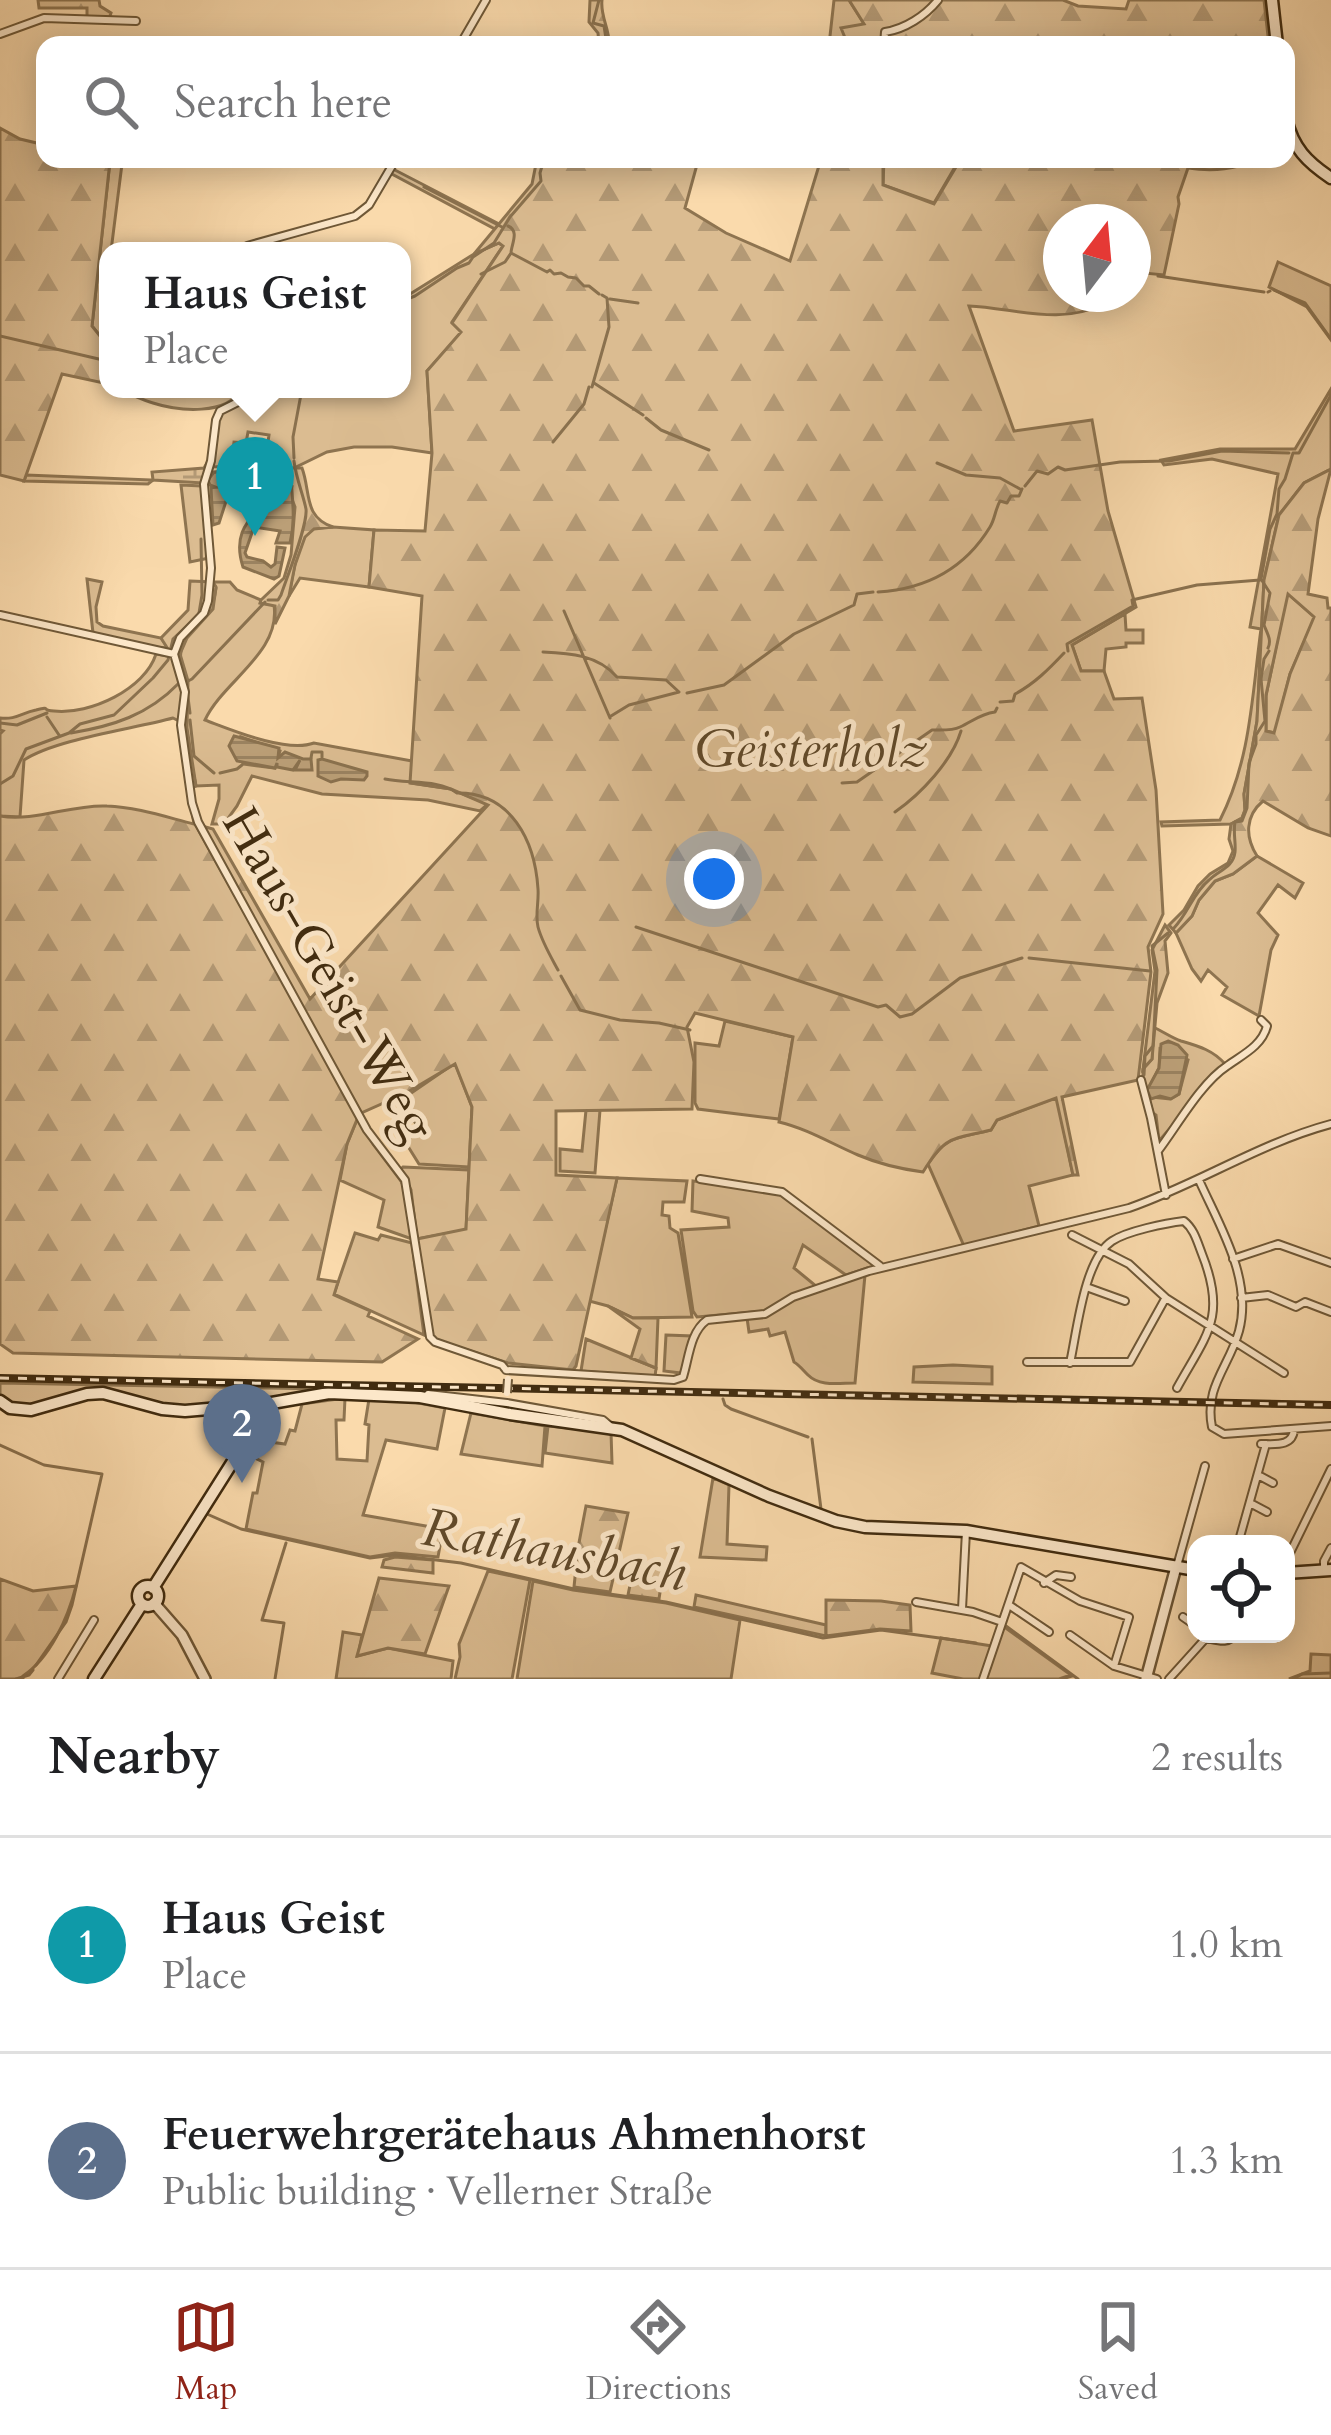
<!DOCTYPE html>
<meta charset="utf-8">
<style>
:root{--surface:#fff;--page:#f2f2f2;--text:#202124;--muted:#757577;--line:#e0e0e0;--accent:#8f2418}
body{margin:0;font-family:Cardo,serif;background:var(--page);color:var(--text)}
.controls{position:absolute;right:36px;bottom:36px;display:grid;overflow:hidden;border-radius:24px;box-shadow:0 6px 30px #0003}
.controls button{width:108px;height:108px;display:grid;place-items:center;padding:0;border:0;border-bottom:3px solid var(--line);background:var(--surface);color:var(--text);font:60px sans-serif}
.compass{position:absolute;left:1043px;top:204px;width:108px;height:108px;border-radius:50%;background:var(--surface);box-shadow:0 6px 30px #0003;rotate:16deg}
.you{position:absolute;left:714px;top:879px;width:42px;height:42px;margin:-30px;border:9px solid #fff;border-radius:50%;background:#1a73e8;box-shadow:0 0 0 18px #1a73e833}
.badge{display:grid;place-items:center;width:78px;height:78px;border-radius:50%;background:var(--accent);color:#fff;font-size:39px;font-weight:700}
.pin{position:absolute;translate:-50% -99px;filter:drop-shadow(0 3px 6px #0008)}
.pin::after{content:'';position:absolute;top:63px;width:42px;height:36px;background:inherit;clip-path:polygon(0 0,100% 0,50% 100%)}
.popup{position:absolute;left:99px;top:242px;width:312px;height:156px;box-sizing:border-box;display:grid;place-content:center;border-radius:24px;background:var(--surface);filter:drop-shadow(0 3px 9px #0005);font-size:39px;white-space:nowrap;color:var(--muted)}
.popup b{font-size:45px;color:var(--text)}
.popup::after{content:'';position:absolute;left:50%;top:100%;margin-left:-24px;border:24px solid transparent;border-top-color:var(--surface)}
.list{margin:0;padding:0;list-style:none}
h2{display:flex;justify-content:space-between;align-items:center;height:156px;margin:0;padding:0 48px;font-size:51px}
h2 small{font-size:39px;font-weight:400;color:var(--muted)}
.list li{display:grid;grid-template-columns:78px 1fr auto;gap:36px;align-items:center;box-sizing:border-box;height:216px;padding:0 48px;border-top:3px solid var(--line)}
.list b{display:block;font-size:45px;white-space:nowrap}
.list p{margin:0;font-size:39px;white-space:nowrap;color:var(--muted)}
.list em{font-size:39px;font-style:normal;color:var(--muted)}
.icon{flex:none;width:66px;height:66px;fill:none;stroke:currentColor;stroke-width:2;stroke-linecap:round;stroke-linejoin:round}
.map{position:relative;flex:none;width:1331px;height:1679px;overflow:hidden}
.search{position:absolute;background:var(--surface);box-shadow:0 6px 30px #0003;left:36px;right:36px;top:36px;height:132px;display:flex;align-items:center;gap:30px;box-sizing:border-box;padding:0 42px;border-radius:24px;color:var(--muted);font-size:45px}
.sheet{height:588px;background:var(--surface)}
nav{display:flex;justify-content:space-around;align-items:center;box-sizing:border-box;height:168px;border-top:3px solid var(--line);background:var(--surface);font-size:33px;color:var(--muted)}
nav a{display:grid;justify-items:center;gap:6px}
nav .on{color:var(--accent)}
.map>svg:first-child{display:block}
.grass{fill:#dbbc91;stroke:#8e7450;stroke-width:3;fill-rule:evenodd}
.forest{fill:url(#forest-firs);stroke:#8e7450;stroke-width:3;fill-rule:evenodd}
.wetland{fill:url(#wetland-marsh);stroke:#8e7450;stroke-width:3}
.water{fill:url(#water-rules);stroke:#8a714e;stroke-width:3}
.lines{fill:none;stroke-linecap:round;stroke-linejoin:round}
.stream{stroke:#8a714e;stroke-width:3}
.minor-casing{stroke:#6f5837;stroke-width:10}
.tertiary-casing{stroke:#6f5837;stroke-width:14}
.secondary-casing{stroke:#412c10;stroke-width:15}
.minor{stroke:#fce7c9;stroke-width:6}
.tertiary{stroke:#fce7c9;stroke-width:9}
.secondary{stroke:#fce7c9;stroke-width:10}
.rail-casing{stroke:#412c10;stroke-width:8}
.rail{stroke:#fce7c9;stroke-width:3;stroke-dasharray:9;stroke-linecap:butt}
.minor-bridge-casing{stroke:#6f5837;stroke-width:10;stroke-linecap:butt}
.minor-bridge{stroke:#fce7c9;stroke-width:6}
.labels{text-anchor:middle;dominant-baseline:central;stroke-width:10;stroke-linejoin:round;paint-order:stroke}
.park-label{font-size:51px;font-style:italic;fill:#60492a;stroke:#fce7c9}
.street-label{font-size:51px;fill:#412c10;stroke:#fce7c9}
.water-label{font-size:54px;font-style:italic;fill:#60492a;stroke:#fce7c9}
</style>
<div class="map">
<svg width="1331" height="1679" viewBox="0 0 1331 1679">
<defs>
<pattern id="forest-firs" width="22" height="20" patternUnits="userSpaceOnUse" patternTransform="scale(3)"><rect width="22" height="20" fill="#dbbc91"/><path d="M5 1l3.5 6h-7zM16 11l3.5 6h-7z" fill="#b39975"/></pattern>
<pattern id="wetland-marsh" width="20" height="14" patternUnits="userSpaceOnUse" patternTransform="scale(3)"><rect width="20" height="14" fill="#dbbc91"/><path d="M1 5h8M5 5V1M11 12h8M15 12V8" fill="none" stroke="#b39975"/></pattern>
<pattern id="water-rules" width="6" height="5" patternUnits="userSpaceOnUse" patternTransform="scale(3)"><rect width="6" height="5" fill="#bb9f77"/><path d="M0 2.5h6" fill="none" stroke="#9a8260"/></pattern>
</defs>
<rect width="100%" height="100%" fill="#fadaac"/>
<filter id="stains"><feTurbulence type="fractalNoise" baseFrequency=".00167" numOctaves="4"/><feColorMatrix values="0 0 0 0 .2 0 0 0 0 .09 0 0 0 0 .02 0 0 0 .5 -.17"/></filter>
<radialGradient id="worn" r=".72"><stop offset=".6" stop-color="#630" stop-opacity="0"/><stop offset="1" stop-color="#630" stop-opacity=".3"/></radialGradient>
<!-- grass -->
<path class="grass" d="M834 0H849L865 25 848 41V45H829Z
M884 159H955V167L934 203 883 185Z
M110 161 122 164 111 251H108L105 305 108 306V346L92 326Z
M393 169 499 224 495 229 390 173Z
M499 243 503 246 452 322 462 332 427 371 432 453 392 447H354L327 452 292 469 264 468 269 435 248 432 246 443 234 442 231 466 212 467 217 421 221 411 239 403 243 389H402V299L474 254Z
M1278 262 1331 286V340L1307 307 1269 287Z
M117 389H241C228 416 178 411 153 403 141 400 129 393 117 389Z
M1331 389V469L1304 483 1279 515 1264 580 1257 721 1244 794 1245 810 1242 818 1231 824 1162 826 1161 822 1220 820C1251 759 1252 695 1261 629L1250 627 1278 474 1212 459 1164 465 1161 460 1220 449H1295Z
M26 475 153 480 148 484 24 481Z
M181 485 202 486 209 558 190 562Z
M333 527 374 530 369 587 300 578 289 596C292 581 297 536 313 529 319 527 326 528 333 527Z
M87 579 102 582 96 607 97 622 103 626 161 638 168 648 146 647 93 633Z
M213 582H230L237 590 261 600V603L274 605C281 653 223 681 205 720 232 730 286 753 314 743L412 761 411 783 451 789 488 804 480 811 428 800 322 794 252 776 237 806 224 824H212L219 799V785L196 786C191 763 174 661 183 643 197 617 211 625 216 588ZM241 737 280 751 275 768 243 764Z
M1287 593 1315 617 1290 674 1275 733 1266 731V696Z
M1125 614 1126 630H1143V643H1126V647L1106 649 1104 671H1081L1072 645Z
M156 654 174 657 183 691 179 721 173 718C133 729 56 739 24 760L20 817 0 816V734L3 731 0 730V718C16 720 21 713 36 710 53 706 39 710 54 711 90 715 145 689 156 654Z
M1257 856 1303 883 1295 898 1278 885 1258 913 1278 935 1271 950 1259 1016 1222 995 1227 987 1208 970 1201 981 1192 969 1176 933 1192 916 1199 900 1215 881 1233 874Z
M725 1021 793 1037 779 1119 698 1109 695 1103V1043L719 1046Z
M1153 1027C1162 1031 1172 1038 1181 1041 1198 1046 1213 1050 1225 1064L1159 1141 1156 1115 1153 1113 1143 1079V1069L1152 1059ZM1160 1049 1188 1060 1179 1094 1170 1099 1152 1097 1148 1090 1159 1068Z
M455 1063 472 1107 469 1167 419 1164 404 1140 419 1129 401 1100Z
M1057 1097 1073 1175 1029 1186 1039 1226 964 1246 928 1164C946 1135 959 1138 991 1130L997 1120Z
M586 1110H600L595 1173 560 1171V1149L582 1151Z
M358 1117 373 1144 401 1181 406 1191 412 1239 378 1227 384 1200 340 1180 347 1144Z
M403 1167 469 1170 466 1230 417 1239 411 1190 401 1169Z
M617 1178 687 1181 684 1202H663L662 1215 669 1216 670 1228 678 1233 692 1317 633 1318 608 1306 589 1301Z
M693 1181 742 1186 781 1195 877 1265 846 1275 803 1245 794 1268 816 1286 792 1295 765 1311 697 1317 693 1311 681 1230 729 1227 728 1218 692 1211Z
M355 1233 378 1240 381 1235 412 1243 424 1335 334 1294Z
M865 1275 855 1383C839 1383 820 1387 808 1375 803 1370 799 1365 794 1362L785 1332 770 1336 768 1329 749 1332 747 1318 767 1316 794 1298Z
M666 1335 692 1336 681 1373 664 1371Z
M586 1339 656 1368 655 1377 581 1371Z
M953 1365 992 1367V1384L913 1382 914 1367Z
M0 1383 322 1389 287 1398 173 1408 118 1394 41 1406H11L0 1397Z
M345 1398 344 1420H336L337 1459 367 1461 369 1425 365 1424 369 1399 408 1401 445 1408 437 1449 386 1440 363 1515 443 1529 438 1557 395 1553 370 1557 246 1529 253 1493H257L263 1462 243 1452 257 1429 270 1442 285 1444 290 1430 295 1431 302 1404Z
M471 1413 545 1426 542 1466 461 1454Z
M548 1426 611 1432 612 1463 545 1453Z
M713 1478 729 1485 727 1544 767 1547 766 1560 700 1557Z
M488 1571 530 1580 512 1679H455L460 1657 459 1644Z
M533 1581 573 1590 666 1603 740 1620 731 1679H517Z
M696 1595 826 1625V1636L694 1607Z
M1003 1626 1071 1675 1059 1679H985Z
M343 1632 362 1635 358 1656 388 1648 453 1661 451 1679H336Z
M941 1638 992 1646 981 1679H963L932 1673Z
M1311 1654 1331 1655V1679H1289L1310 1671Z"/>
<!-- forest -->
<path class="forest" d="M38 0H99L100 6 111 13 109 19 87 18V8H39Z
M590 0H602C600 17 610 29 609 45H599L598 33 589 22Z
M849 0H1063L1078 6 1126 9 1129 0H1264L1269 45H848L841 28 864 24Z
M0 128 20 139 45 145V159L110 161 92 326 108 346V384L62 374 24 481 0 475Z
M537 159H693L698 161 685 208 726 233 790 261 821 159H883V185L934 204 956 167 957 159H1260C1234 169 1215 172 1188 168L1178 197 1179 204 1164 275 1133 272V222H1061V294H1104L1103 304C1060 326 1014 308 969 306L1014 431 1092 420 1108 511 1136 607 1072 645 1081 671H1104L1114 699 1142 698 1156 790 1163 914 1148 947 1151 972 1138 1080 1062 1097 1078 1175H1073L1056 1098 997 1120 991 1130C950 1140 946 1135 923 1172 901 1169 879 1164 858 1155 832 1144 808 1129 779 1122L793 1037 695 1013 687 1027 694 1062 692 1109 556 1111V1175L617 1178 576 1366 573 1370 508 1363 436 1340 431 1335 417 1239 466 1229 472 1107 455 1064 406 1093 361 1113 202 826 213 829 310 999 488 805 451 789 410 783 422 596 369 587 374 530 425 531 432 453 427 371 461 332 452 323 503 246 499 243 474 254 532 184Z
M264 468H302C311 492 303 517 333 527L314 529 305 537 295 565 289 596 275 624V606L260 603 261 600 284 578 291 555 295 507 290 494 292 486 285 476V491L267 474Z
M1331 469 1318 519 1308 594 1327 598 1328 608H1331V836L1308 828 1263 801C1245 816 1245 837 1257 856L1233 874 1215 881 1199 900 1192 916 1176 933 1169 925 1184 910 1198 886 1210 874 1228 863 1233 851 1229 839 1231 824 1242 818 1245 810 1244 794 1257 721 1264 580 1279 515 1304 483ZM1288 594 1314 617 1290 674 1274 733 1266 731V695Z
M190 581 213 582 216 587 213 609 187 638 180 654 188 681 187 728 196 786 192 788 196 813 195 824 358 1117 347 1144 318 1279 338 1282 334 1295 370 1311 368 1316 418 1339 382 1362 13 1353 0 1344V816C35 822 72 804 107 806 136 807 166 817 194 824L179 730 183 691 173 657 161 638 188 610Z
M1165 925 1171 933 1165 941 1168 973 1157 1003 1152 1059 1143 1069 1155 971 1152 950Z
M608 1306 633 1318H658L656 1368 631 1358 640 1329Z
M586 1506 628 1513 610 1592 574 1587 578 1548Z
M395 1557 433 1560V1573L382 1567 384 1560Z
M635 1561 664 1565 659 1599 628 1595Z
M379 1578 449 1586 425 1654 388 1648 357 1656Z
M0 1579 33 1591 76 1586C68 1618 50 1658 23 1676V1679H0Z
M826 1600 881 1601 910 1605 911 1631 880 1629 826 1636Z"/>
<!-- wetland -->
<path class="wetland" d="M208 461 203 483 153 480 152 472 204 468Z"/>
<!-- water -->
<path class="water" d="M224 471 230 473 234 485 230 489 219 523 213 525 211 488 215 487 210 485 208 480 214 472Z
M289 474 291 476C292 499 296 519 290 543H276L280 531 254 527 245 553 247 557 263 561 271 567 275 564 277 547 285 548 279 576 274 579 243 567C234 539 243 524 263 504L246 493 252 487C264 490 273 488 285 491V476Z
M234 736 279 748 278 758 285 752 303 759H311L312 770H295L300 760 293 770 277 767V763L275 768 237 761 229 746Z
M322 759 367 772V776L364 780 341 779 331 782 318 776V760Z
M1168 1041 1178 1045 1187 1055 1179 1094 1171 1099 1160 1096 1151 1099 1147 1090 1159 1068 1161 1044Z"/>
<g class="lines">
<!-- stream -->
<path class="stream" d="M599 0 593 23 604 26 607 45
M1286 95 1289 117
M424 187 502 227
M508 226C520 231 511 245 511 253L547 272 550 270 554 274 561 273 568 277 576 278 584 286H589L599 294
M481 274 505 262 511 253
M1158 276 1264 292
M1274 290 1305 303 1331 339
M1268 292 1270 291
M610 299 638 303
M402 301 415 296 457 268 469 263 473 257 494 243 510 217 541 181 540 173 544 159
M0 336 103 360 108 358
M594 383 643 415
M592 387 609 327 607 298 602 295
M646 418 661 430 709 450
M553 442 584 404 589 387
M294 458 293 437 302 389
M937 463 966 475 1000 478 1020 489
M1025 486 1037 471 1048 474 1058 467 1065 470 1120 462 1169 461 1222 451 1289 453
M878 592C926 589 965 568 990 527 995 519 995 510 1000 501L1007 503 1011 496H1019L1022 489
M268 600H278L281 595C287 577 308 525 306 509 303 494 296 478 294 461
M564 611 610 718
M199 613 202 595 201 539
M1268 648C1272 640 1267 633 1264 625L1270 593 1261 579 1270 529 1277 514 1279 489 1285 479 1293 453H1299L1331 395
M1068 651 1067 644 1133 606 1132 600 1197 585 1260 580
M543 652C570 653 598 655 617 677L666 680 679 692 629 705 611 716
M687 693 724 685 794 634 854 605 857 594 873 592
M1000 702 1013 701 1015 694C1034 684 1049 669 1064 653
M190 713 186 682 192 679 265 602
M47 717 59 735
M190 720 194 756 214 773
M0 723 17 725 47 713
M71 733C113 726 148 715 178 684
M311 758 312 752H322V757
M220 773 237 769 242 765
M385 779C408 784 439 779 457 793 511 792 535 841 538 889 539 902 535 915 538 927 542 942 551 957 558 970
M842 783 857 782 932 730C941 730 952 731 960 727 973 721 980 714 995 712L997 708
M0 784 13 776 26 749 69 733 80 724 114 715 153 678 168 660 173 639 193 620
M895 812C921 794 952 761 961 731
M636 927 878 1007 886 1005 900 1017 912 1014 960 978 1022 958
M1174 928C1189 912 1193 893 1209 880 1219 870 1233 868 1235 852 1236 842 1233 833 1235 822L1242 821 1247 808 1249 763 1256 744V735L1265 721 1261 679 1264 659 1269 651
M1029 958 1150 971
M561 976 580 1010 620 1020 659 1023 690 1030
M1144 1075 1145 1056 1153 1046 1154 1030 1157 970 1152 946 1168 933
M419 1287 425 1334
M723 1399 725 1405 731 1409 808 1437
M33 1414 58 1408
M812 1439 821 1509
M0 1445 44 1465 102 1474 72 1605 66 1622 36 1665
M207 1514 241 1529 370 1558 395 1555 461 1563 574 1589 666 1602 823 1638 881 1630 976 1643
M916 1524 936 1525
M1006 1626 1078 1679
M16 1679 29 1675 33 1670
M275 1679 284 1623 262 1620 286 1543
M1062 1679 1072 1676
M1293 1679 1302 1674 1331 1673"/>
<defs>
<path id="minor" d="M0 34 44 18 136 21
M460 45 486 0
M884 45 885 32C905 29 925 16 938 0
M241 251 247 246 355 216 369 205 396 159
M244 389 238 402 220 411 216 420 211 461 204 484 211 568 208 601 204 613 180 638 174 654 185 692 181 725 192 803 198 822 367 1130 405 1180 430 1337 435 1342 502 1365 506 1370
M0 615 174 654
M1141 1080 1151 1118 1166 1195
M1158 1151C1177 1126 1201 1083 1227 1066 1242 1055 1262 1046 1267 1026L1261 1020
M700 1179 782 1192 880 1266
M1199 1180C1219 1225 1253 1279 1239 1331 1229 1367 1204 1387 1212 1427L1224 1434 1331 1426
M1072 1235 1129 1264 1166 1298 1284 1373
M1233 1259 1278 1244 1331 1263
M1089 1288 1125 1301
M1241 1298 1268 1295 1296 1307 1305 1302 1331 1312
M1027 1362H1130L1165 1299
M1070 1363C1077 1332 1084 1259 1112 1241 1127 1231 1166 1223 1184 1221 1194 1229 1197 1241 1202 1254 1227 1317 1207 1334 1177 1388
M506 1370 674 1380 683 1377C689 1358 690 1332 707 1320L765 1314 793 1297 869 1271 1129 1208C1198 1184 1260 1143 1331 1124
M428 1394 507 1403 603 1420 609 1425
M1261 1444C1275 1444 1293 1447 1294 1429
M1258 1475 1273 1483
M1250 1503 1267 1512
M1238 1544 1266 1444
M1286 1561 1331 1469
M1177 1566 1205 1466
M1324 1570V1561L1331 1548
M1044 1583 1056 1575 1071 1577
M1286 1591 1291 1573
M916 1602 973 1612 1002 1622
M1009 1605 1049 1632
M962 1609 966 1531
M1183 1617 1196 1626
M1070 1635 1114 1666 1157 1679
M1206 1638C1217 1640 1228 1645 1235 1634
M58 1679 94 1620
M983 1679 1021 1567 1080 1601 1129 1617 1114 1666
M1169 1679 1206 1638"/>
<path id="tertiary" d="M154 1603 182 1635 205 1679
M1146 1679 1176 1567"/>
<path id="secondary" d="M1272 0 1277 45
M1286 119C1293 148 1307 162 1331 178
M0 1401 10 1408 31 1410 87 1394 103 1393 162 1409 185 1411 266 1404 329 1393 420 1397 510 1414 622 1430 769 1496 836 1521 865 1527 966 1531 1196 1570
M1286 1573 1331 1570
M138 1596a10 10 0 1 1 20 0a10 10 0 1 1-20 0Z
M153 1588 266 1409V1404
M94 1679 142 1604"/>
</defs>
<!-- minor casing -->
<use href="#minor" class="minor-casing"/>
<!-- tertiary casing -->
<use href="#tertiary" class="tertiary-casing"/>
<!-- secondary casing -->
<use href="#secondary" class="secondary-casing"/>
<!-- minor -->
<use href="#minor" class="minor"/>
<!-- tertiary -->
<use href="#tertiary" class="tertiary"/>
<!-- secondary -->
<use href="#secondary" class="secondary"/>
<defs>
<path id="rail" d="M0 1378 1331 1405"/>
</defs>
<!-- rail casing -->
<use href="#rail" class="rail-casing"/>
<!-- rail -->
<use href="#rail" class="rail"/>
<defs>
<path id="minor-bridge" d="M507 1393 508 1379"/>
</defs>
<!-- minor-bridge casing -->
<use href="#minor-bridge" class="minor-bridge-casing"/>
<!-- minor-bridge -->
<use href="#minor-bridge" class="minor-bridge"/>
</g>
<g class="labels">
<!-- park labels -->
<g class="park-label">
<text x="811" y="750">Geisterholz</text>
</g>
<!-- street labels -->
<g class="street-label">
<text transform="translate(329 974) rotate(60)">Haus-Geist-Weg</text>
</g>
<!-- water labels -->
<g class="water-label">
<text transform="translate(554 1551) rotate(10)">Rathausbach</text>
</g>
</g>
<rect width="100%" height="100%" filter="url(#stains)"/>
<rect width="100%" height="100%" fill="url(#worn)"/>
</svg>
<div class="controls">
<button><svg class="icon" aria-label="locate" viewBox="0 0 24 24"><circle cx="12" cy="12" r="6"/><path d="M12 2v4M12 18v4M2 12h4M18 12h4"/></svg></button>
</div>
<svg class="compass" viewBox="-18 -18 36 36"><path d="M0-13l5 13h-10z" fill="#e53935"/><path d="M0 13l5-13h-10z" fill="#757577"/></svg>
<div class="you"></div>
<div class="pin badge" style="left:255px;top:536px;background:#0f9aa8">1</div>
<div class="popup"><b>Haus Geist</b>Place</div>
<div class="pin badge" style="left:242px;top:1483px;background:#5c6f8a">2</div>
<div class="search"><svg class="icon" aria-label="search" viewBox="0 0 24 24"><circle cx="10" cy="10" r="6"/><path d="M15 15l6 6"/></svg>Search here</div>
</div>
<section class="sheet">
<h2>Nearby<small>2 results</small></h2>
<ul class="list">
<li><span class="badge" style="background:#0f9aa8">1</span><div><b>Haus Geist</b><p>Place</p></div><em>1.0 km</em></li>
<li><span class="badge" style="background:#5c6f8a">2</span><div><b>Feuerwehrgerätehaus Ahmenhorst</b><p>Public building · Vellerner Straße</p></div><em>1.3 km</em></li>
</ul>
</section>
<nav>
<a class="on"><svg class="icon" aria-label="map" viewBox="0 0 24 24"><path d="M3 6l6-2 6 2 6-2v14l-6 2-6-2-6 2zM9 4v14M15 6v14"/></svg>Map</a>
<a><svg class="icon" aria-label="directions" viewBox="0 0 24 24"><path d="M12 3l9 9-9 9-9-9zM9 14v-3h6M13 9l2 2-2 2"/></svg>Directions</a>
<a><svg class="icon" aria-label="saved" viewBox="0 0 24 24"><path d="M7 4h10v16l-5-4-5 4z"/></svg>Saved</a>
</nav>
